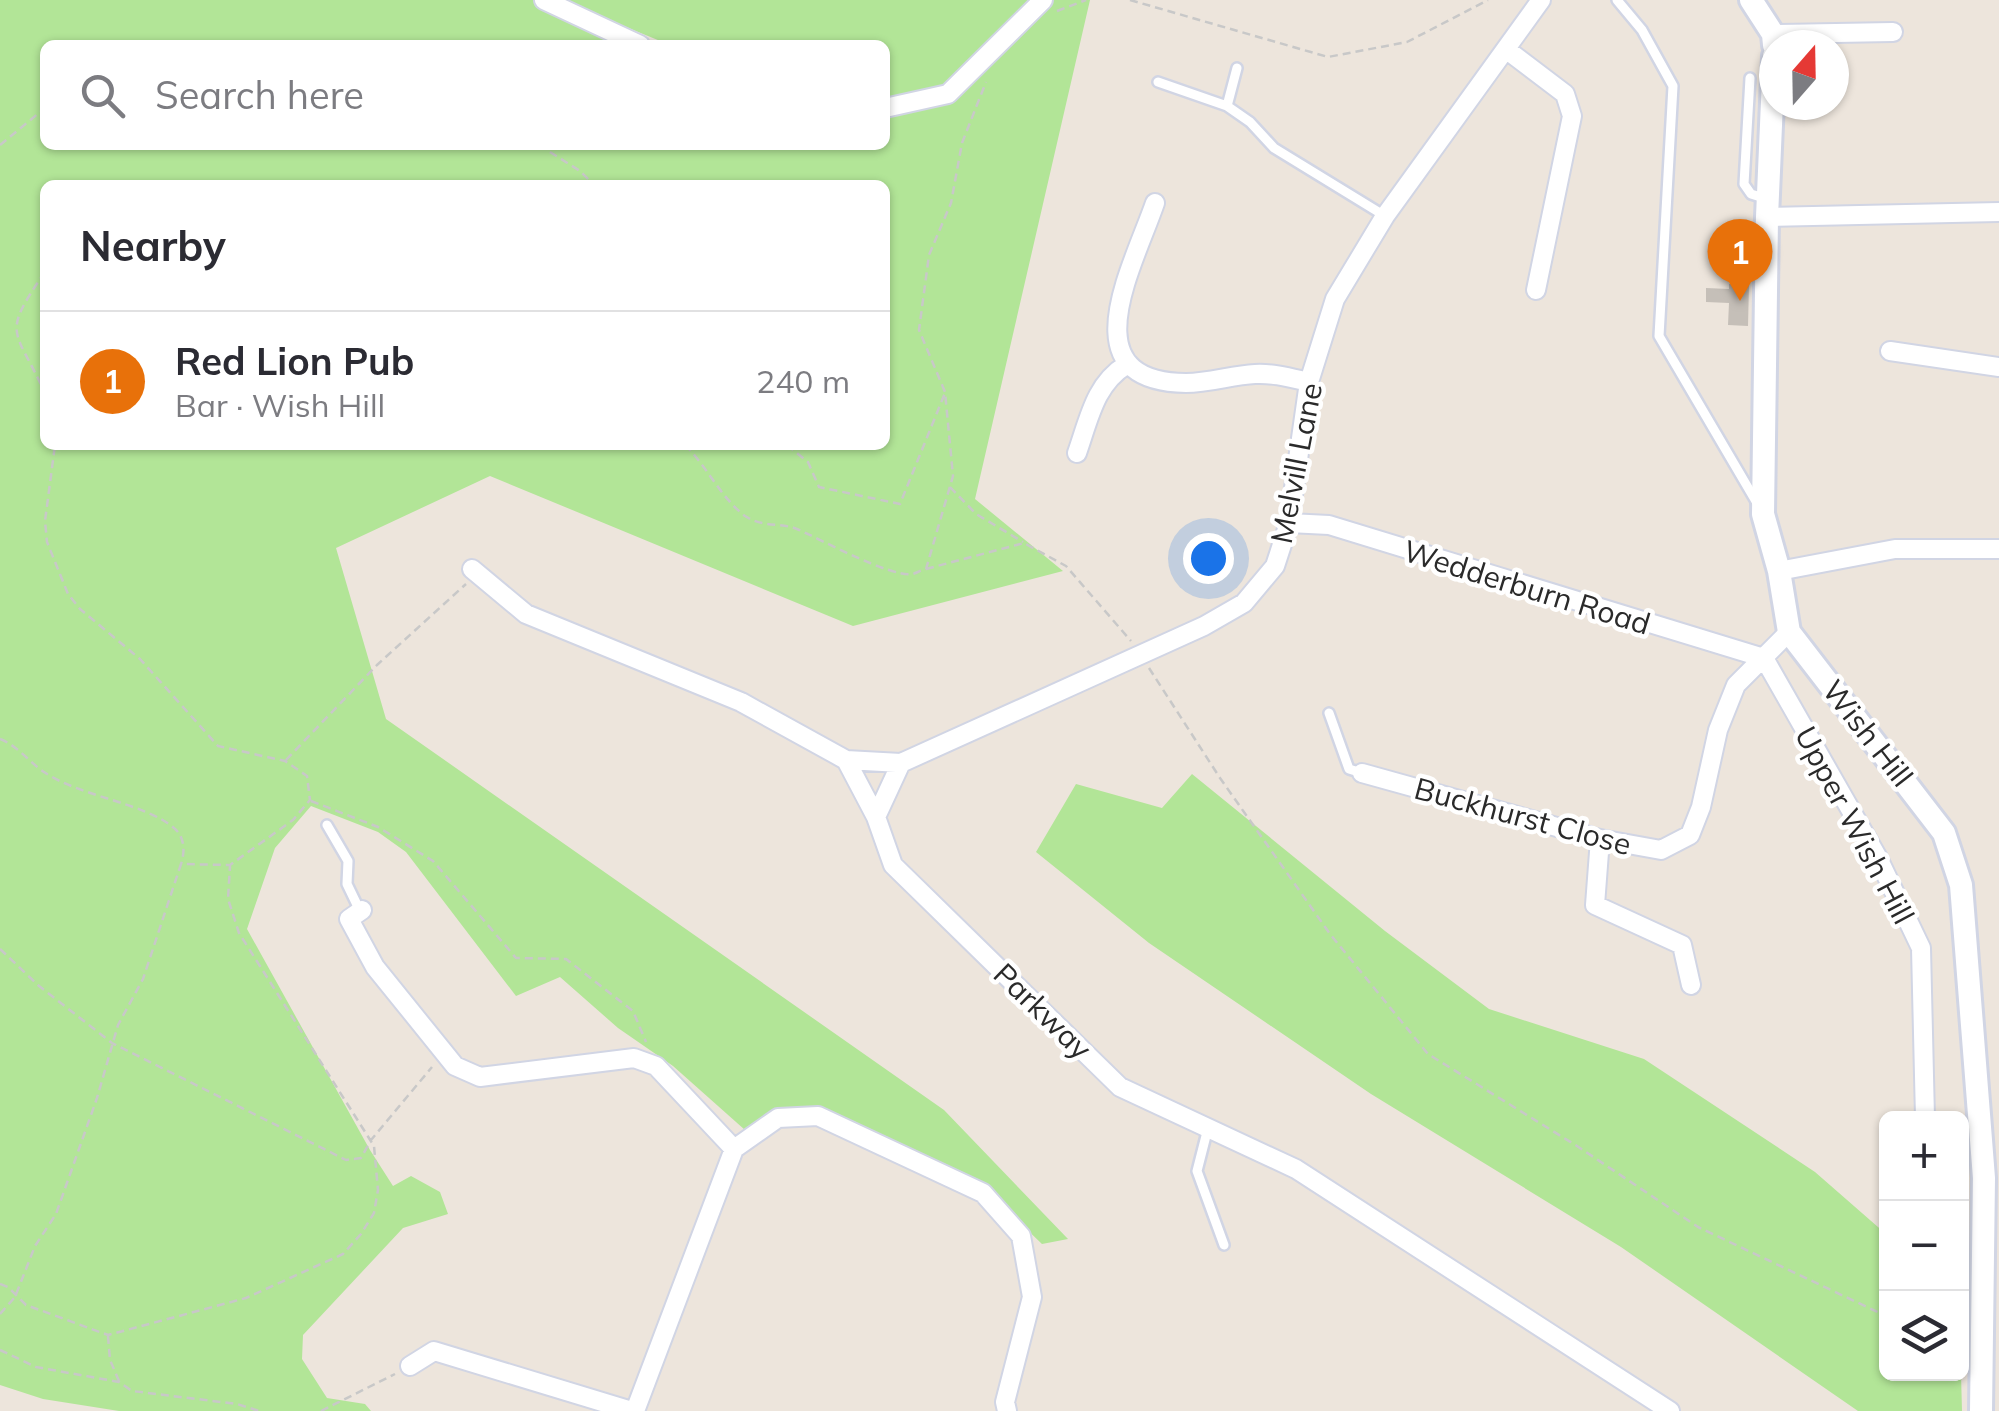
<!DOCTYPE html>
<meta charset="utf-8">
<style>
:root{--surface:#fff;--page:#f2f2f3;--text:#2b2b33;--muted:#7c7c81;--line:#e1e1e2;--accent:#0f766e}
body{margin:0;font-family:Mulish,sans-serif;background:var(--page);color:var(--text)}
.controls{position:absolute;right:30px;bottom:30px;display:grid;overflow:hidden;border-radius:15px;box-shadow:0 2px 8px #0004}
.controls button{width:90px;height:90px;display:grid;place-items:center;padding:0;border:0;border-bottom:2px solid var(--line);background:var(--surface);color:var(--text);font:50px sans-serif}
.compass{position:absolute;left:1759px;top:30px;width:90px;height:90px;border-radius:50%;background:var(--surface);box-shadow:0 2px 8px #0004;rotate:20deg}
.you{position:absolute;left:1208px;top:558px;width:35px;height:35px;margin:-25px;border:8px solid #fff;border-radius:50%;background:#1a73e8;box-shadow:0 0 0 15px #1a73e833}
.badge{display:grid;place-items:center;width:65px;height:65px;border-radius:50%;background:var(--accent);color:#fff;font-size:32px;font-weight:700}
.pin{position:absolute;translate:-50% -82px;filter:drop-shadow(0 2px 5px #0008)}
.pin::after{content:'';position:absolute;top:52px;width:35px;height:30px;background:inherit;clip-path:polygon(0 0,100% 0,50% 100%)}
.list{margin:0;padding:0;list-style:none}
h2{display:flex;justify-content:space-between;align-items:center;height:130px;margin:0;padding:0 40px;font-size:42px}
h2 small{font-size:32px;font-weight:400;color:var(--muted)}
.list li{display:grid;grid-template-columns:65px 1fr auto;gap:30px;align-items:center;box-sizing:border-box;height:140px;padding:0 40px;border-top:2px solid var(--line)}
.list b{display:block;font-size:38px;white-space:nowrap}
.list p{margin:0;font-size:32px;white-space:nowrap;color:var(--muted)}
.list em{font-size:32px;font-style:normal;color:var(--muted)}
.icon{flex:none;width:55px;height:55px;fill:none;stroke:currentColor;stroke-width:2;stroke-linecap:round;stroke-linejoin:round}
.map{position:relative;flex:none;width:1999px;height:1411px;overflow:hidden}
.search{position:absolute;background:var(--surface);box-shadow:0 2px 8px #0004;left:40px;top:40px;width:850px;height:110px;display:flex;align-items:center;gap:25px;box-sizing:border-box;padding:0 35px;border-radius:15px;color:var(--muted);font-size:38px}
.panel{position:absolute;background:var(--surface);box-shadow:0 2px 8px #0004;left:40px;top:180px;width:850px;height:270px;border-radius:15px}
.map>svg:first-child{display:block}
.green{fill:#b2e597;fill-rule:evenodd}
.building{fill:#c5bfb8}
.lines{fill:none;stroke-linecap:round;stroke-linejoin:round}
.service-casing{stroke:#d1d5e4;stroke-width:14}
.minor-casing{stroke:#d1d5e4;stroke-width:22}
.tertiary-casing{stroke:#d1d5e4;stroke-width:28}
.path{stroke:#c8c8c8;stroke-width:2.5;stroke-dasharray:8 5;stroke-linecap:butt}
.service{stroke:#fff;stroke-width:9}
.minor{stroke:#fff;stroke-width:18}
.tertiary{stroke:#fff;stroke-width:22}
.labels{text-anchor:middle;dominant-baseline:central;stroke-width:9;stroke-linejoin:round;paint-order:stroke}
.street-label{font-size:30px;fill:#2a2a2a;stroke:#fff}
</style>
<div class="map">
<svg width="1999" height="1411" viewBox="0 0 1999 1411">
<rect width="100%" height="100%" fill="#ede5dc"/>
<!-- green -->
<path class="green" d="M0 0H1090L975 499 1063 571 853 626 490 476 336 548 386 719 944 1110 1068 1239 1042 1244 985 1189 800 1115 745 1130 673 1066 618 1028 560 977 516 996 406 852 378 832 311 806 275 848 247 929 370 1150 393 1186 411 1176 440 1192 448 1214 403 1228 303 1335 302 1359 327 1398 365 1404 371 1411H119L43 1399 0 1385ZM582 9 670 45H885V145H45V45H641ZM45 185H885V445H45Z
M1192 774 1385 931 1489 1009 1644 1059 1815 1172 1886 1234V1374H1961L1962 1411H1858L1621 1247 1371 1094 1149 943 1036 852 1076 784 1162 808Z"/>
<!-- building -->
<path class="building" d="M1729 284 1749 285 1748 326 1728 325 1729 303 1706 302V288L1729 289Z"/>
<g class="lines">
<defs>
<path id="service" d="M1617 0 1642 30 1673 86 1659 336 1757 503
M1237 68 1227 106 1250 122 1274 148 1385 216
M1750 78 1744 184 1751 194 1767 199
M1158 82 1227 106
M1329 713 1349 769 1362 773
M327 825 348 861 347 884 360 911
M1208 1128 1197 1171 1224 1245"/>
<path id="minor" d="M544 0 640 45
M1773 34 1893 32
M1507 50 1565 94 1572 116 1536 290
M885 108 948 94 1043 0
M1155 203C1133 267 1068 382 1186 383 1210 383 1232 375 1255 374 1274 373 1291 378 1309 382
M1767 217 1999 212
M1890 351 1999 367
M1077 453C1089 419 1095 384 1126 365
M1289 523 1329 525 1764 658 1878 858 1921 948 1925 1118
M472 569 526 614 741 702 846 760 876 817 893 865 1120 1087 1296 1169 1670 1411
M1779 571 1895 549H1999
M846 760 901 763 1204 626 1244 603 1275 566 1289 523 1309 382 1335 299 1385 216 1541 0
M1362 773 1600 839 1661 850 1690 835 1701 807 1718 730 1736 685 1789 632
M876 817 901 763
M1600 839 1595 905 1682 945 1691 985
M362 910 349 919 375 967 455 1066 480 1077 634 1058 656 1066 734 1149
M410 1366 434 1351 632 1411
M635 1411 734 1149 778 1118 818 1116 983 1193 1021 1236 1032 1297 1005 1402 1007 1411"/>
<path id="tertiary" d="M1751 0 1773 34 1774 45
M1774 56 1767 217 1763 514 1779 571 1789 632 1944 833 1961 885 1984 1178 1981 1411"/>
</defs>
<!-- service casing -->
<use href="#service" class="service-casing"/>
<!-- minor casing -->
<use href="#minor" class="minor-casing"/>
<!-- tertiary casing -->
<use href="#tertiary" class="tertiary-casing"/>
<!-- path -->
<path class="path" d="M1130 0 1328 57 1407 42 1488 0
M1057 11 1086 0
M0 145 45 108
M539 145 580 171 594 185
M45 272C0 337 15 327 45 393
M685 445C707 466 720 497 745 516 763 528 780 522 797 529 820 539 889 577 912 574 917 573 921 570 926 569L953 476 945 392 919 330 929 255 951 203 962 143 986 82
M787 445 808 462 819 487 900 504 945 393
M950 487 976 514 1023 542
M926 569 1024 543 1066 566 1131 641
M1149 668 1220 778 1330 934 1428 1054 1577 1146 1698 1227 1886 1316
M0 739C18 746 29 762 44 772 81 797 145 803 174 828 185 837 185 852 181 864
M286 760 377 665 466 584
M311 801 378 827 433 861 516 958 566 959 633 1011 646 1042
M0 949 39 986 112 1043 346 1160 361 1158 371 1140 432 1067
M0 1284 8 1287 26 1305 108 1335 246 1298 343 1254 361 1234 374 1213 378 1190 374 1146 239 933 228 899 230 866
M0 1314 15 1297 35 1246 56 1214 97 1098 118 1025 143 979 181 864 230 865 293 820 310 800 307 776 285 761 218 746 140 659 80 609 68 594 47 542 45 521 55 445
M108 1336 110 1360 119 1381
M0 1350 36 1367 119 1382 132 1391 237 1404 259 1411
M321 1411 395 1374"/>
<!-- service -->
<use href="#service" class="service"/>
<!-- minor -->
<use href="#minor" class="minor"/>
<!-- tertiary -->
<use href="#tertiary" class="tertiary"/>
</g>
<g class="labels">
<!-- street labels -->
<g class="street-label">
<text transform="translate(1296 463) rotate(-79)">Melvill Lane</text>
<text transform="translate(1527 587) rotate(17)">Wedderburn Road</text>
<text transform="translate(1868 733) rotate(52)">Wish Hill</text>
<text transform="translate(1523 816) rotate(15)">Buckhurst Close</text>
<text transform="translate(1855 825) rotate(62)">Upper Wish Hill</text>
<text transform="translate(1043 1011) rotate(44)">Parkway</text>
</g>
</g>
</svg>
<div class="controls">
<button>+</button>
<button>−</button>
<button><svg class="icon" aria-label="layers" viewBox="0 0 24 24"><path d="M12 4l9 5-9 5-9-5zM3 14l9 5 9-5"/></svg></button>
</div>
<svg class="compass" viewBox="-18 -18 36 36"><path d="M0-13l5 13h-10z" fill="#e53935"/><path d="M0 13l5-13h-10z" fill="#7c7c81"/></svg>
<div class="you"></div>
<div class="pin badge" style="left:1740px;top:301px;background:#e8710a">1</div>
<div class="search"><svg class="icon" aria-label="search" viewBox="0 0 24 24"><circle cx="10" cy="10" r="6"/><path d="M15 15l6 6"/></svg>Search here</div>
<section class="panel">
<h2>Nearby<small></small></h2>
<ul class="list">
<li><span class="badge" style="background:#e8710a">1</span><div><b>Red Lion Pub</b><p>Bar · Wish Hill</p></div><em>240 m</em></li>
</ul>
</section>
</div>
